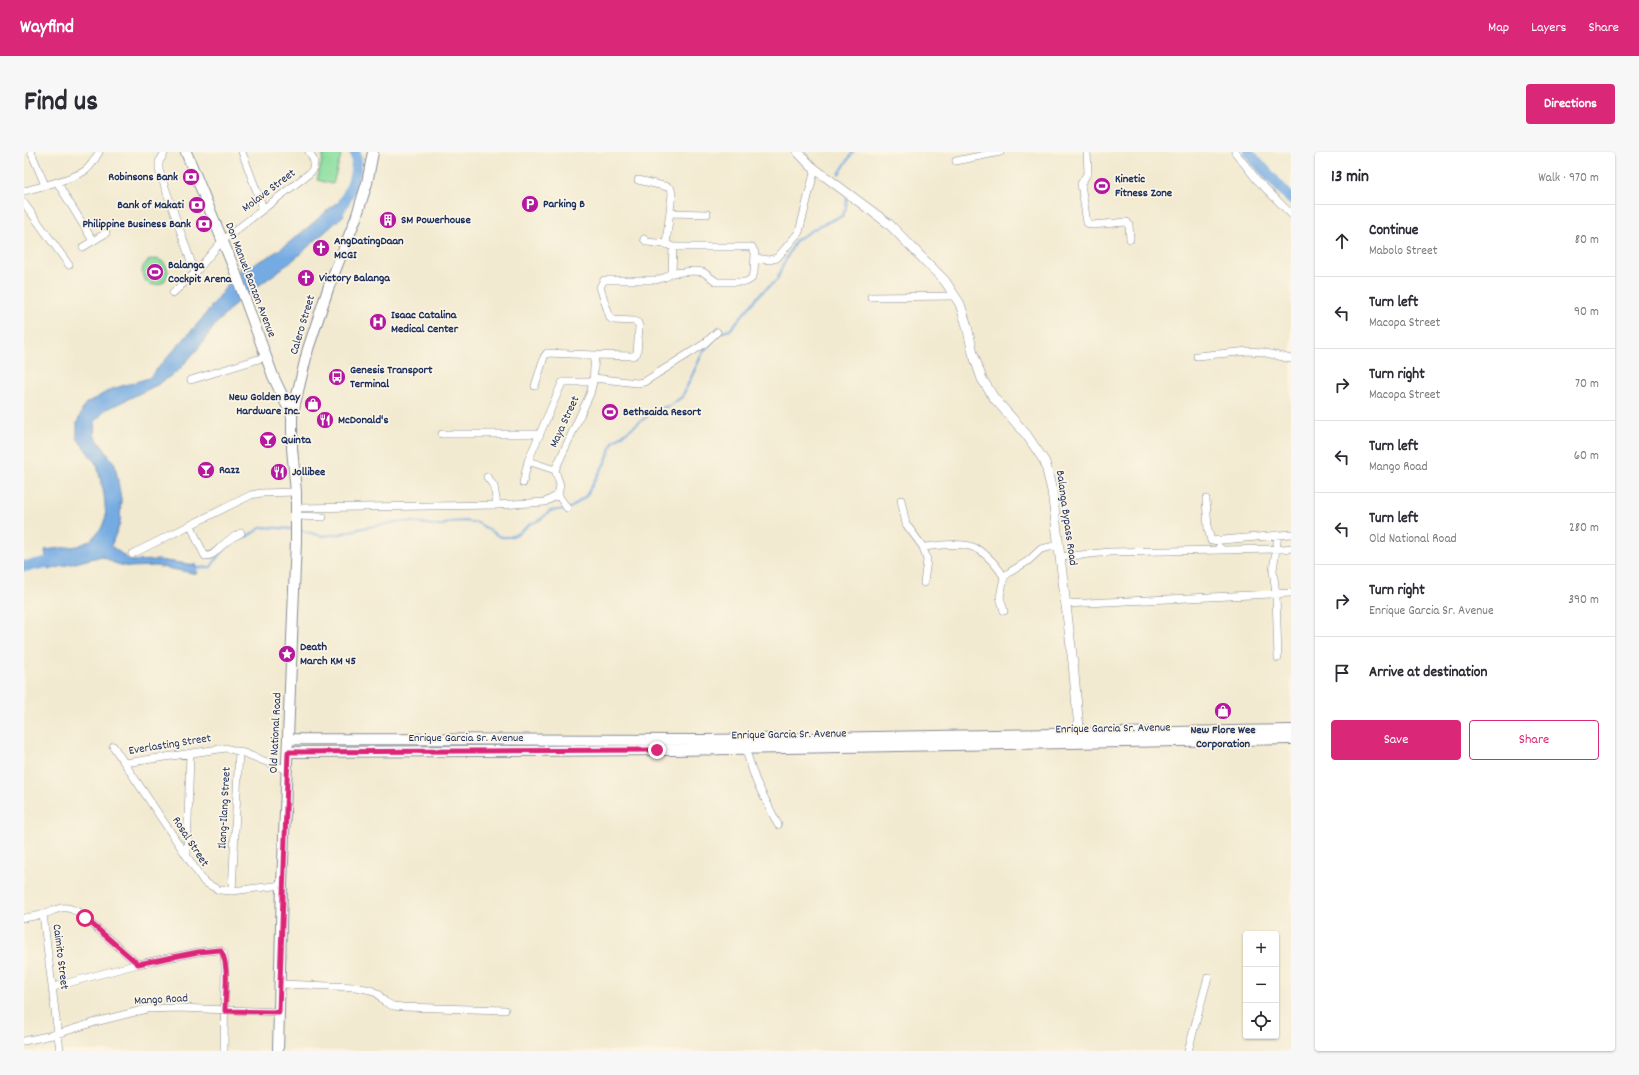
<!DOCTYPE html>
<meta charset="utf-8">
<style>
:root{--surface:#fff;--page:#f7f7f7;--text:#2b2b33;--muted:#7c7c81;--line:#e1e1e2;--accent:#db2777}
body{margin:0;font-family:Dekko,sans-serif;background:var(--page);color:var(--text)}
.controls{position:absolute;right:12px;bottom:12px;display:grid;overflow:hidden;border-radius:4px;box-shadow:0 1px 3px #0004}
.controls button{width:36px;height:36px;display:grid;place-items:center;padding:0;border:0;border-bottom:1px solid var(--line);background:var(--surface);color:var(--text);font:20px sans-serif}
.stop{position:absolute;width:12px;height:12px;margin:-9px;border:3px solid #db2777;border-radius:50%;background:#fff}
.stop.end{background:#db2777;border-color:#fff;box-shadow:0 1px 4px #0008}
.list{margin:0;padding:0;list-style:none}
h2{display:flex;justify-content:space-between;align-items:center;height:52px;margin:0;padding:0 16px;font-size:17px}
h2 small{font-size:13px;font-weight:400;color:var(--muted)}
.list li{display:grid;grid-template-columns:26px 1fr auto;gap:12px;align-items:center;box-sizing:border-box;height:72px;padding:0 16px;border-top:1px solid var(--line)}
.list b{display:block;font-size:15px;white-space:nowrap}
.list p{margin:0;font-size:13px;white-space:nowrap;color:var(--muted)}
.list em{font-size:13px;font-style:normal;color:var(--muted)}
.actions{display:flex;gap:8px;padding:12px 16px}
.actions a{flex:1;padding:9px 0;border:1px solid var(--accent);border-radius:4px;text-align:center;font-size:14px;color:var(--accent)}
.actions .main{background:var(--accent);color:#fff}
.icon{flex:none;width:22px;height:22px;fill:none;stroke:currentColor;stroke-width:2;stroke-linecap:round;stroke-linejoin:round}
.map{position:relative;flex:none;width:1267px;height:899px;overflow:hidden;border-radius:4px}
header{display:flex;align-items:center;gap:24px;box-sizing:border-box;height:56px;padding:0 20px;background:var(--accent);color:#fff}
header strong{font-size:19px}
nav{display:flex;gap:22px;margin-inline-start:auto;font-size:14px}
.intro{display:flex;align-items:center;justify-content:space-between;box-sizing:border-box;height:96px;padding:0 24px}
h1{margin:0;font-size:28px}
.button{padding:10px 18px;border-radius:4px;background:var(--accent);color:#fff;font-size:14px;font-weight:700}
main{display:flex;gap:24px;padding:0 24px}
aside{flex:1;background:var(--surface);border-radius:4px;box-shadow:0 1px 3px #0004}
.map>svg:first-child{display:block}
.green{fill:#8ddfa0;stroke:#54877f}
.water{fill:#75abe3;stroke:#486da0}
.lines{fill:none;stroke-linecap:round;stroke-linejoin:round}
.stream{stroke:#75abe3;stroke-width:2}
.river{stroke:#75abe3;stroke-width:11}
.minor-casing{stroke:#868c97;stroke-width:8}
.tertiary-casing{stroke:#868c97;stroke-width:10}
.secondary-casing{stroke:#868c97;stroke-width:12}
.minor{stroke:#fff;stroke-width:7}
.tertiary{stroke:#fff;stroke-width:9}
.secondary{stroke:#fff;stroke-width:10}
.route{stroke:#db2777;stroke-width:5}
.labels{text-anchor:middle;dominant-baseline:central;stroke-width:3.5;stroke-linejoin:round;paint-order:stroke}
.poi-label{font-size:12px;font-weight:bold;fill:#1b2f5e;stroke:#fcf5e5;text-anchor:start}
.street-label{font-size:12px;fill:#1b2f5e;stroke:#fcf5e5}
</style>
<header>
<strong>Wayfind</strong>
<nav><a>Map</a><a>Layers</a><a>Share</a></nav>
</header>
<div class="intro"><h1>Find us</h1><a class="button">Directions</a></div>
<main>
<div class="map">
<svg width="1267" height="899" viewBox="0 0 1267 899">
<rect width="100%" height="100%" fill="#fcf5e5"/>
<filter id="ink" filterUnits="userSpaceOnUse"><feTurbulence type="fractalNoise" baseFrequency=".025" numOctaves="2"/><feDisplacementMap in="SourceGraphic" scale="8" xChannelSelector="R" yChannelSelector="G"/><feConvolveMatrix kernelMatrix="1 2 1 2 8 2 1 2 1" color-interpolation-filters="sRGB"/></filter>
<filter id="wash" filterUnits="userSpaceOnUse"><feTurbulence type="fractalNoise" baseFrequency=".012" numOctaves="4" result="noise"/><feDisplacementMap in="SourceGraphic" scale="16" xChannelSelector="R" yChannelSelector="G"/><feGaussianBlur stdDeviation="0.9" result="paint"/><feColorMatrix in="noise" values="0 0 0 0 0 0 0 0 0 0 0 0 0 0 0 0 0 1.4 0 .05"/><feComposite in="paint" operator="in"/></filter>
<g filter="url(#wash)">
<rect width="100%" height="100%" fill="#f2ead0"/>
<!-- green -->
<path class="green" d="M300 0H306L317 3 309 32 293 28Z
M118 120a13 13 0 1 1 26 0a13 13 0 1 1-26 0Z"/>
<!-- water -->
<path class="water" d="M312 51 320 63 268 109 214 149 191 173 176 194 154 219 133 233 81 258 71 270 70 283 91 312 97 347 96 371 87 394 107 409 134 408 172 413 173 422 132 414 104 415 90 411 78 404 24 418 21 398 54 394 67 388 78 375 82 364 80 342 73 313 53 286V271L61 252 88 237 125 226 177 168 218 114C243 115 293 67 312 51Z"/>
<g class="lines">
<!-- stream -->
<path class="stream" d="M815 22 829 0
M695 181 706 178 736 142 753 128 760 111 772 88 797 73 818 64 822 56 823 45
M545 356 548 355 562 344 582 309 589 290 633 257 645 254 658 245 679 200 689 189
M275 378 298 384 316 382 334 377 373 370H389L416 374 427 370 440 369 454 371 476 385H486L495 381 506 372 516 368 526 359 540 357
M171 416 187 415 195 403 207 390 221 386 238 375 269 377"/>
<!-- river -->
<path class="river" d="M1224 0 1267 47
M306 68C321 56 337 19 331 0
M0 414C12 414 24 409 36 408"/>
</g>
</g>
<g filter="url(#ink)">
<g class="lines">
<defs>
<path id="minor" d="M7 0 21 33
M141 0 135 10V18L171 121
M218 0 239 56
M1063 0 1064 20 1057 32 1063 71 1068 73 1103 70 1105 73 1106 87
M1211 0 1233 28 1267 62
M932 9 976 0
M33 30 69 89
M0 39C15 35 50 27 62 18 68 13 71 7 75 0
M0 51 45 113
M646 61 683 62
M620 87 623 90 642 92
M59 95 82 81
M731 106 745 108 753 106 775 80 791 17
M648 121 649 95
M149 141 171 121 198 89 287 20C292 12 290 7 285 0
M847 145 930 144
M1173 204 1225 199 1238 200 1267 207
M570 226 613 231 620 230 680 192 693 180
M167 228 241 205
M511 234 520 205 523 201 571 203
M418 282H516
M504 309 531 318
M531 318 566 242 569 230 571 203 608 204 611 203 613 201 615 175 614 171 610 169 589 168 586 166 576 135 580 128H632L642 125 648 121 670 119 679 120 693 130H722L727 127 730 121 731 101 728 95H649L642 92 648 42 647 37 644 35 614 28
M463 325 470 334 473 353
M499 331 504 309 538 231 540 230H569
M534 343 543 356
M1182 347 1184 377 1187 389 1267 382
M877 348 882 372 899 395
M272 356 473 353 521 350 534 343 536 333 531 318
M272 364 299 365
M167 373 173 388 181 404C190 405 194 396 200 392 205 387 211 384 217 381
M1254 383 1249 418 1252 442 1254 506
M1195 395 1199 398 1260 397 1267 396
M108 402 227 343 237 341 272 340
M1036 405 1086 400 1199 398
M900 431 903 408 899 395C912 394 927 391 940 393 957 394 972 412 980 425
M1041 452 1267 441
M980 459 976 445 980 425 986 420 1004 409 1017 397 1035 393
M89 594 180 730 195 738 208 739 258 733
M721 596 732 629 754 673
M101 611 202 596 220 601 263 618
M163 704 166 601
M208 739 215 599
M19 762 36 899
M0 766C6 765 13 764 20 762 35 757 39 752 54 760L114 812
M257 832 331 835 347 838 354 842 361 850 369 854 379 855 481 858
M29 835 114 812 174 800 196 798 200 802 201 815 200 899
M0 889 33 882 75 869 123 857 154 856 255 860
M1164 899 1184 825"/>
<path id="tertiary" d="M774 0 787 14 865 72 921 129 936 152 943 174 949 201 958 227 970 246 1002 282 1021 310 1028 339 1049 511 1056 588"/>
<path id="secondary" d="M162 0 209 114 249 224 268 264
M265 587 679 588 1267 578
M264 600 650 598 1267 587
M254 899 258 733 272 389V340L268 296V264L284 197 305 134 332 66 343 31 349 0"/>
</defs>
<!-- minor casing -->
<use href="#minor" class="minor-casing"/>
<!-- tertiary casing -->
<use href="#tertiary" class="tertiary-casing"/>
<!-- secondary casing -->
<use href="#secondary" class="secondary-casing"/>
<!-- minor -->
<use href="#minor" class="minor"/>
<!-- tertiary -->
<use href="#tertiary" class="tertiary"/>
<!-- secondary -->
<use href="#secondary" class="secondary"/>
</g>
</g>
<g class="lines" filter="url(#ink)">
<!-- route -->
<path class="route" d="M61 766 114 812 174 800 196 798C206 809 201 843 201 859L255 860 264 600 633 598"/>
</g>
<!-- icons -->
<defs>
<symbol id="bank-disc" viewBox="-11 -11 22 22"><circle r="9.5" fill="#b5179e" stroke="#fcf5e5"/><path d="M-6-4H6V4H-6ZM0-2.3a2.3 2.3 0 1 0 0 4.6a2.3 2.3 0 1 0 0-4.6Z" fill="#fff"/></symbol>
<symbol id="stadium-disc" viewBox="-11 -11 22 22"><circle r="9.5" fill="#b5179e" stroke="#fcf5e5"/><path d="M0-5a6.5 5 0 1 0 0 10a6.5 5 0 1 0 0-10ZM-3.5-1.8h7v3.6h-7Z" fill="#fff"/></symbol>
<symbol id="parking-disc" viewBox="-11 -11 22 22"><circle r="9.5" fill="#b5179e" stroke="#fcf5e5"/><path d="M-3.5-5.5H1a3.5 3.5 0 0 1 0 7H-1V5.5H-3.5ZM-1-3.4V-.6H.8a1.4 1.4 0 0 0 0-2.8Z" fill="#fff"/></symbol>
<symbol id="building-disc" viewBox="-11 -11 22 22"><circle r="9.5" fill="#b5179e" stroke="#fcf5e5"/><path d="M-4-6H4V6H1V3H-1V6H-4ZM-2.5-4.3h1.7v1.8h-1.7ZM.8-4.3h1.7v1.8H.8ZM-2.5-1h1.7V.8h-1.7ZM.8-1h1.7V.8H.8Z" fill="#fff"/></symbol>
<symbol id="church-disc" viewBox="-11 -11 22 22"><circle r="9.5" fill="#b5179e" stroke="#fcf5e5"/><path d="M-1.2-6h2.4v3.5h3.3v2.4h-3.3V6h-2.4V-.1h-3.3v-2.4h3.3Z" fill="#fff"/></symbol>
<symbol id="hospital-disc" viewBox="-11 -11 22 22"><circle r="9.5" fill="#b5179e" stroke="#fcf5e5"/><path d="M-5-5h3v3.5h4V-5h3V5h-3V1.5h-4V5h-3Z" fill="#fff"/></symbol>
<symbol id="bus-disc" viewBox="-11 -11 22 22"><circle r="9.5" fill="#b5179e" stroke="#fcf5e5"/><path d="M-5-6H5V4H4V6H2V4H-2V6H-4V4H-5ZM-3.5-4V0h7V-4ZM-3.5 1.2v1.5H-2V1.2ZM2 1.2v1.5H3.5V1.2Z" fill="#fff"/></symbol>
<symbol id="shop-disc" viewBox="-11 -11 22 22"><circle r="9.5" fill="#b5179e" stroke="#fcf5e5"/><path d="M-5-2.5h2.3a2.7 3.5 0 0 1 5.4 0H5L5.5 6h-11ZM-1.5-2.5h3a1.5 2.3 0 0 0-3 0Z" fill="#fff"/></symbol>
<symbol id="restaurant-disc" viewBox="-11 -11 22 22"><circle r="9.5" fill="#b5179e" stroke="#fcf5e5"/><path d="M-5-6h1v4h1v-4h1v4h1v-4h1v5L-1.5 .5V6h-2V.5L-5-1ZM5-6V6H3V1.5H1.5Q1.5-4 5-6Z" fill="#fff"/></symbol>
<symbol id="bar-disc" viewBox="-11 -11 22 22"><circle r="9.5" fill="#b5179e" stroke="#fcf5e5"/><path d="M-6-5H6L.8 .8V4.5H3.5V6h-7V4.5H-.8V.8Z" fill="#fff"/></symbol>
<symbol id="sight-disc" viewBox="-11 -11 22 22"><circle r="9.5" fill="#b5179e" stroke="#fcf5e5"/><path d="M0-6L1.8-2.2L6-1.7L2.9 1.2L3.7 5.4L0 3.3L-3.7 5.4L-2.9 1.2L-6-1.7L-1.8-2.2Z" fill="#fff"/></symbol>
</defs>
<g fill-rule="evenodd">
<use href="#bank-disc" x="157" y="15" width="20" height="20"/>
<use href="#stadium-disc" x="1068" y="24" width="20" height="20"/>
<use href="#parking-disc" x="496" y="42" width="20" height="20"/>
<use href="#bank-disc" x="163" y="43" width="20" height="20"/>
<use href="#building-disc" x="354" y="58" width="20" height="20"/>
<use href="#bank-disc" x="170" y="62" width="20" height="20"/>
<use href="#church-disc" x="287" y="86" width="20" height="20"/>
<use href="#stadium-disc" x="121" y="110" width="20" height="20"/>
<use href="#church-disc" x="272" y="116" width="20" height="20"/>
<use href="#hospital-disc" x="344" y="160" width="20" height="20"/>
<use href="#bus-disc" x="303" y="215" width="20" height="20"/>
<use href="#shop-disc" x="279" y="242" width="20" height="20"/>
<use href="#stadium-disc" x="576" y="250" width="20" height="20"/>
<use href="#restaurant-disc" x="291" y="258" width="20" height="20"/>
<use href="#bar-disc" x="234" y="278" width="20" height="20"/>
<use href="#bar-disc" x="172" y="308" width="20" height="20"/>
<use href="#restaurant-disc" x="245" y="310" width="20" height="20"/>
<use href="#sight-disc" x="253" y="492" width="20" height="20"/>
<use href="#shop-disc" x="1189" y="549" width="20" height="20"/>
</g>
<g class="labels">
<!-- poi labels -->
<g class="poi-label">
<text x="154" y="25" text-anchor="end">Robinsons Bank</text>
<text x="1091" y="27">Kinetic<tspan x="1091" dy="14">Fitness Zone</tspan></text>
<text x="519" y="52">Parking B</text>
<text x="160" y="53" text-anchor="end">Bank of Makati</text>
<text x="377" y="68">SM Powerhouse</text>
<text x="167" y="72" text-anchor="end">Philippine Business Bank</text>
<text x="310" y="89">AngDatingDaan<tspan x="310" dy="14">MCGI</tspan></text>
<text x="144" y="113">Balanga<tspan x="144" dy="14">Cockpit Arena</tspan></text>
<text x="295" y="126">Victory Balanga</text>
<text x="367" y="163">Isaac Catalina<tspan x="367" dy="14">Medical Center</tspan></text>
<text x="326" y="218">Genesis Transport<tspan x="326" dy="14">Terminal</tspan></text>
<text x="276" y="245" text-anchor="end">New Golden Bay<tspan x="276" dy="14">Hardware Inc.</tspan></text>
<text x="599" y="260">Bethsaida Resort</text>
<text x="314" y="268">McDonald's</text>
<text x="257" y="288">Quinta</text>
<text x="195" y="318">Razz</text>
<text x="268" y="320">Jollibee</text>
<text x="276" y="495">Death<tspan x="276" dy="14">March KM 45</tspan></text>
<text x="1199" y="578" text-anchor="middle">New Flore Wee<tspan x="1199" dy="14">Corporation</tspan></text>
</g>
<!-- street labels -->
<g class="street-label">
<text transform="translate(245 39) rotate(-37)">Molave Street</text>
<text transform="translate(226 128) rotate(69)">Don Manuel Banzon Avenue</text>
<text transform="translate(279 173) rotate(-73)">Calero Street</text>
<text transform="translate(541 270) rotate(-65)">Maya Street</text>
<text transform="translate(1042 366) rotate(82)">Balanga Bypass Road</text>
<text transform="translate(1089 577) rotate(-1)">Enrique Garcia Sr. Avenue</text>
<text transform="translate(252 581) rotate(-87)">Old National Road</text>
<text transform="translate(765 583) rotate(-1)">Enrique Garcia Sr. Avenue</text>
<text x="442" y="586">Enrique Garcia Sr. Avenue</text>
<text transform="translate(146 593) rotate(-9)">Everlasting Street</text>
<text transform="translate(201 656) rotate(-87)">Ilang-Ilang Street</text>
<text transform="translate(166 690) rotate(57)">Rosal Street</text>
<text transform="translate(36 805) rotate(83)">Caimito Street</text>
<text transform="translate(137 848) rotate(-3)">Mango Road</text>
</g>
</g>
</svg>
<div class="controls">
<button>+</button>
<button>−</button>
<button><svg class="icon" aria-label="locate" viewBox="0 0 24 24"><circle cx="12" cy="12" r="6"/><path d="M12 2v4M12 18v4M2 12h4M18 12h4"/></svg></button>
</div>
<div class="stop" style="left:61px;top:766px"></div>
<div class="stop end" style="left:633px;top:598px"></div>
</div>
<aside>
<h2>13 min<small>Walk · 970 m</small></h2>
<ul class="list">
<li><svg class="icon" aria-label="ahead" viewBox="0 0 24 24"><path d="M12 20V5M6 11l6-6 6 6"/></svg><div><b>Continue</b><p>Mabolo Street</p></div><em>80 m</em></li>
<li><svg class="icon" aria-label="left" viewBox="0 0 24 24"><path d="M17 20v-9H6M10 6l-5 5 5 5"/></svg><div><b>Turn left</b><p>Macopa Street</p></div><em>90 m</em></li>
<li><svg class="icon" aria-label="right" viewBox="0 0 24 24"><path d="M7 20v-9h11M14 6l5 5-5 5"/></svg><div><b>Turn right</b><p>Macopa Street</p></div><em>70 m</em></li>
<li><svg class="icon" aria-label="left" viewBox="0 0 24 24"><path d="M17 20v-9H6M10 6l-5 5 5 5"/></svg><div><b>Turn left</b><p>Mango Road</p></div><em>60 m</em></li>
<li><svg class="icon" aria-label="left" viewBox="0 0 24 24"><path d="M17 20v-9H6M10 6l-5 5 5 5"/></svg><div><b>Turn left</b><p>Old National Road</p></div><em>280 m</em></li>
<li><svg class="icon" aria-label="right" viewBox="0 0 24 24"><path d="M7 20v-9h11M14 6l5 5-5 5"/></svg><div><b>Turn right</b><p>Enrique Garcia Sr. Avenue</p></div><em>390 m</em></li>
<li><svg class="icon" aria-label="arrive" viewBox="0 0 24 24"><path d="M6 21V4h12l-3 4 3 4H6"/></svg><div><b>Arrive at destination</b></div></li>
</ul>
<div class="actions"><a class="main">Save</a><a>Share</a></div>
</aside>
</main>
